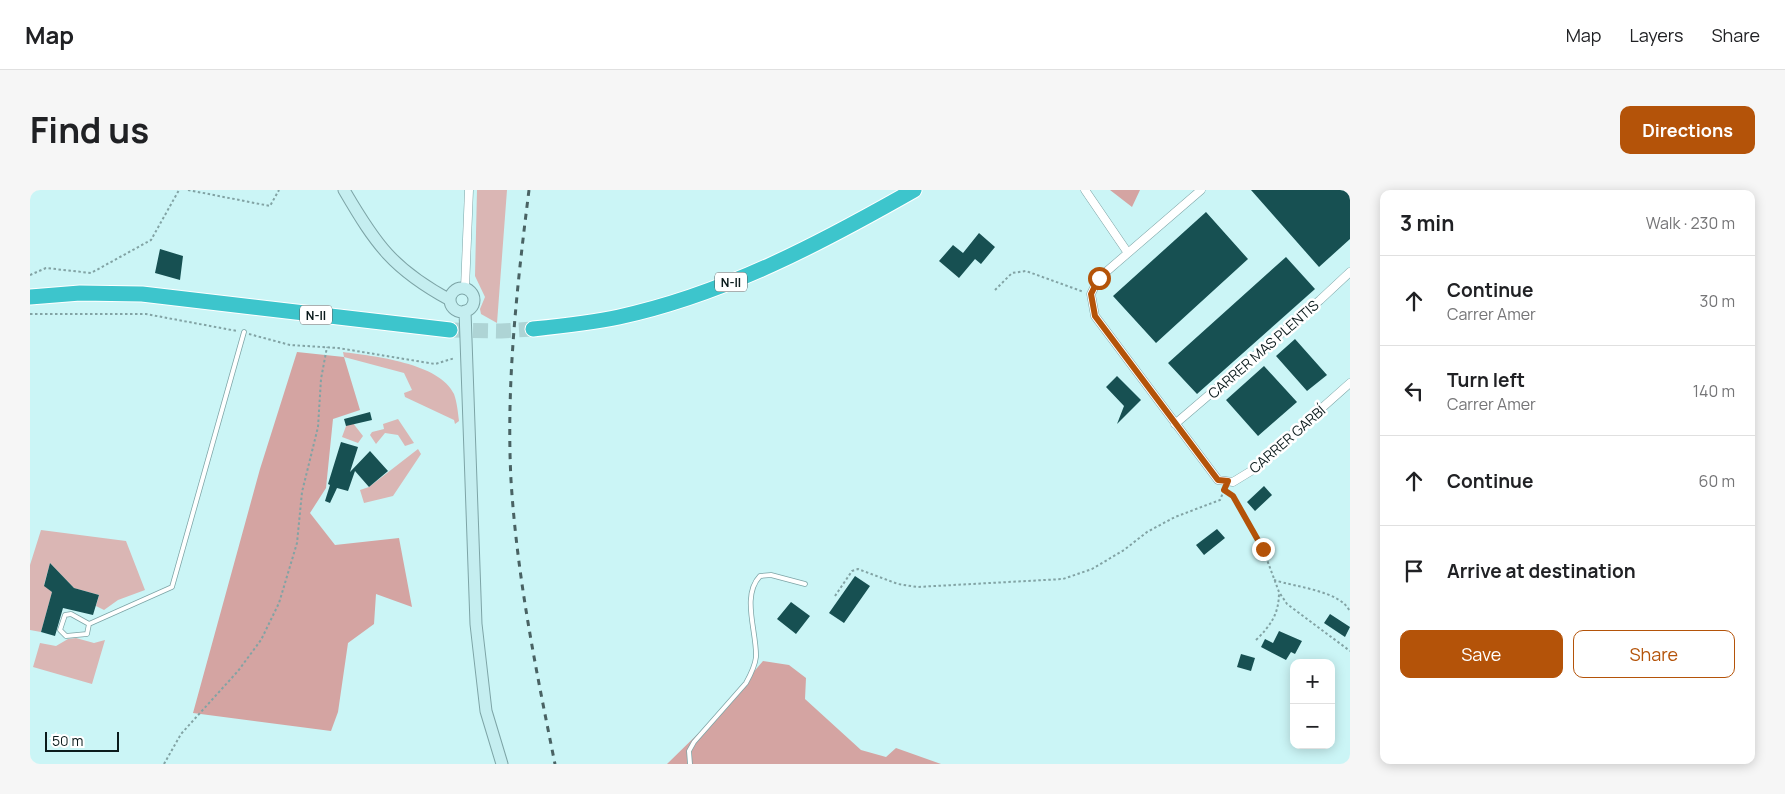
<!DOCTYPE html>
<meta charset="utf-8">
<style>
:root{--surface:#fff;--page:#f6f6f6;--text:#202124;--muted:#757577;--line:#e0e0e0;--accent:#b45309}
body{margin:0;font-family:Manrope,sans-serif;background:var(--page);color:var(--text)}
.controls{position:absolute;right:15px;bottom:15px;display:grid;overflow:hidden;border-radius:10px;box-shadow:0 2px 12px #0003}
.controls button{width:45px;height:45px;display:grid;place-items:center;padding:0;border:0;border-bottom:1px solid var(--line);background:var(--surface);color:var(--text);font:25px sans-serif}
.scale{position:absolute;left:15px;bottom:12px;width:74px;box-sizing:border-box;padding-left:5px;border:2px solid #0b1b1c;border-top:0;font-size:14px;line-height:18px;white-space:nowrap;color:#0b1b1c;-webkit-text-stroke:4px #fff;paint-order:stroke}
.stop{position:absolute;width:15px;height:15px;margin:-11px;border:4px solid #b45309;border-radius:50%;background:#fff}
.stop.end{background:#b45309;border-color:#fff;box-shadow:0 1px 5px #0008}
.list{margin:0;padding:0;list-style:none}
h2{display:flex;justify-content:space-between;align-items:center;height:65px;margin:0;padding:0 20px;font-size:21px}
h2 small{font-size:16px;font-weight:400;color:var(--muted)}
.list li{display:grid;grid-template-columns:32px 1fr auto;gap:15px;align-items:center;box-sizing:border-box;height:90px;padding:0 20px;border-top:1px solid var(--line)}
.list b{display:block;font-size:19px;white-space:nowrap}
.list p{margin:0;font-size:16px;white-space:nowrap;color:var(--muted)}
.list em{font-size:16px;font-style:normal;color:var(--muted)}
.actions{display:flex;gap:10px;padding:15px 20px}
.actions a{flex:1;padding:11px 0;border:1px solid var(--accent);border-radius:10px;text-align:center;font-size:18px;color:var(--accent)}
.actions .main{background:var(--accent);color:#fff}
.icon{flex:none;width:28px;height:28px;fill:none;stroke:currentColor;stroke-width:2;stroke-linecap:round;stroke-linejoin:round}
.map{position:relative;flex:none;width:1320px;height:574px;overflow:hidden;border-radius:10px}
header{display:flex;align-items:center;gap:30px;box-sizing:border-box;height:70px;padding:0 25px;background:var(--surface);border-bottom:1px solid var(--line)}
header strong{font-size:24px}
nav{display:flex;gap:28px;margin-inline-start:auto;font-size:18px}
.intro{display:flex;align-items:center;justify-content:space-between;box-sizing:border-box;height:120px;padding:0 30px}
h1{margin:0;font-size:35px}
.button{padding:12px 22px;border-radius:10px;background:var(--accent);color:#fff;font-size:18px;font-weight:700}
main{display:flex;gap:30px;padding:0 30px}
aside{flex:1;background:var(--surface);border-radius:10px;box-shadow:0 2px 12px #0003}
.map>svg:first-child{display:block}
.green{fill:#dab6b4}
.forest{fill:#d4a4a2}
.building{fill:#175052}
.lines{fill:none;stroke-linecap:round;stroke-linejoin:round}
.highway-tunnel{stroke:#aed4d5;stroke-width:15;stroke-dasharray:15 8;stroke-linecap:butt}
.lane-casing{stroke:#7da4a6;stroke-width:5.5}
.street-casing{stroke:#7da4a6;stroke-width:9}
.secondary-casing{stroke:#7da4a6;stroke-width:13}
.highway-casing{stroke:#fff;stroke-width:17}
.path{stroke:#82a3a4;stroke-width:2;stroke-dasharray:2.5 2.5;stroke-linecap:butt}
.lane{stroke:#fff;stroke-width:4}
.street{stroke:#fff;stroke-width:8}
.secondary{stroke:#c5eef0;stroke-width:11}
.highway{stroke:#3dc5cc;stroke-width:15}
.rail{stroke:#496263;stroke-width:3;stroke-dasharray:6 6;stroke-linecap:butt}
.route{stroke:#b45309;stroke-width:6}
.labels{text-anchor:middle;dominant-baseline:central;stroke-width:5;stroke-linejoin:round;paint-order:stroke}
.shield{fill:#fff;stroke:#545f60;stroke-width:1}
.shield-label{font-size:12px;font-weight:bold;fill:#0b1b1c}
.street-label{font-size:14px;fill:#0b1b1c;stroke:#fff}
</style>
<header>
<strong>Map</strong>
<nav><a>Map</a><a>Layers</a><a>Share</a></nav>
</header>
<div class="intro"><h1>Find us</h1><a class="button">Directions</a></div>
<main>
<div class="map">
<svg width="1320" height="574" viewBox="0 0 1320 574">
<rect width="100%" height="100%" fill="#cbf5f6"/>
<!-- green -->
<path class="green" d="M447 0H477L467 133 451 124 450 119 455 107 445 86Z
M313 162C343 166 410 173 424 204 427 212 428 223 429 231L425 234 424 230 375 207 374 203 382 200 374 183 314 167Z
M319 228 333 246 328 253 312 247Z
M368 229 384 253 375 256 368 245 355 243 346 254 340 245 342 242 354 239 353 234Z
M388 259 391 264 363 306 334 313 330 300 339 297Z
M11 340 96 351 115 400 88 410 74 420 66 416 69 405 44 398 20 373 14 395 22 402 11 442 0 440V375Z
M46 448 64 453 75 450 62 494 3 477 10 453 26 456 38 449Z"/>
<!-- forest -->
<path class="forest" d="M1080 0H1110L1102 17Z
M267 162 314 167 330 220 303 229 296 298 280 323 305 355 369 348 382 417 346 404 344 434 318 453 308 522 301 541 163 523 230 279Z
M733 471 759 475 776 488 775 509 831 560 856 567 866 558 911 574H637L686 526Z"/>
<!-- building -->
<path class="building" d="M1221 0H1315L1320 6V49L1289 77Z
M1176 22 1218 69 1126 153 1083 106Z
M949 43 965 57 951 74 945 69 929 88 909 71 923 55 933 63Z
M130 59 153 66 150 90 125 83Z
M1256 67 1285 99 1167 204 1138 173Z
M1265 149 1297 185 1277 201 1246 166Z
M1234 176 1267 212 1228 246 1196 210Z
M1087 186 1111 210 1087 234 1094 216 1076 197Z
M340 222 342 230 316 236 314 229Z
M311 252 328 257 320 282 340 261 358 281 339 297 325 281 318 301 307 298 300 313 295 311 300 295 298 294Z
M1234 296 1242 305 1225 321 1217 312Z
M1187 339 1195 348 1174 365 1166 355Z
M20 373 44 398 69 405 63 425 33 418 25 446 11 442 22 402 14 396Z
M825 386 840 396 814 433 799 423Z
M761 412 780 426 766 444 747 429Z
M1300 424 1320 437 1315 447 1294 433Z
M1249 441 1272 451 1265 464 1261 462 1256 470 1231 457 1235 449 1243 453Z
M1211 464 1225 468 1221 481 1207 477Z"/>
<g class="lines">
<!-- highway-tunnel -->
<path class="highway-tunnel" d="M420 140 471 141 503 139"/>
<defs>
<path id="lane" d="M59 434 57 444 36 446 30 440 35 425 41 424 59 434 142 397 214 142
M660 574 659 561 664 552 716 493C721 484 725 476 726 467 727 442 711 406 730 386L741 385 775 394"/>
<path id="street" d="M1055 0 1098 63
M1171 0 1069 88 1061 104 1065 126 1188 290 1203 292 1221 281 1320 193
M435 98 439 0
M1145 234 1290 110 1320 82"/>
<path id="secondary" d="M314 0C346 55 363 79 420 110
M420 110a12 12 0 1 1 24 0a12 12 0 1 1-24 0Z
M435 121 446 434 456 521 472 574"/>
<path id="highway" d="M0 107 50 103 112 104 420 140
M503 139C532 136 561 133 589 127 695 104 791 53 884 0"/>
</defs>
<!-- lane casing -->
<use href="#lane" class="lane-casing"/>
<!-- street casing -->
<use href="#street" class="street-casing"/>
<!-- secondary casing -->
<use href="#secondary" class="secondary-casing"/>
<!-- highway casing -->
<use href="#highway" class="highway-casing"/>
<!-- path -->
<path class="path" d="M158 0 240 16 249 0
M0 85 16 78 61 83 121 50 149 0
M965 100 982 83 996 81 1054 102
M0 124H116L207 141
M219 144 260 155 308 158 405 174 425 168
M1194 300 1203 306 1233 359 1249 402 1257 414 1320 461
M1244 390C1265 397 1312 401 1320 422
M805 406 822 381 828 379 868 394 887 397 1033 389 1062 379 1094 360 1117 342 1145 327 1190 310 1195 298
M1226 450C1241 435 1249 424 1249 402
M134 574 151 544 208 481 231 450 249 413 267 353 272 302 288 237 291 189 297 157"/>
<!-- lane -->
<use href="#lane" class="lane"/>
<!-- street -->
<use href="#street" class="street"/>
<!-- secondary -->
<use href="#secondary" class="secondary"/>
<!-- highway -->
<use href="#highway" class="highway"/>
<!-- rail -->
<path class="rail" d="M499 0C487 96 476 194 481 290 487 387 506 480 525 574"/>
</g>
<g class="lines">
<!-- route -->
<path class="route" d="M1069 88 1061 104 1065 126 1188 290 1198 291 1194 300 1203 306 1233 359"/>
</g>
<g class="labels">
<!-- shield labels -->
<g class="shield">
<rect x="685" y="82.5" width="32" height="19" rx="4"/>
<rect x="270" y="115.5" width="32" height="19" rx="4"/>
</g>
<g class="shield-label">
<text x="701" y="92">N-II</text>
<text x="286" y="125">N-II</text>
</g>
<!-- street labels -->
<g class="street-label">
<text transform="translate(1233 159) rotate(-41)">CARRER MAS PLENTIS</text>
<text transform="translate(1257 249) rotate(-41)">CARRER GARBÍ</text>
</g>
</g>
</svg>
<div class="controls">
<button>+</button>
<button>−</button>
</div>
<div class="scale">50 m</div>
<div class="stop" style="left:1069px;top:88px"></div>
<div class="stop end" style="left:1233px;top:359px"></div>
</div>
<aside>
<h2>3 min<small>Walk · 230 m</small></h2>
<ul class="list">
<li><svg class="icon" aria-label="ahead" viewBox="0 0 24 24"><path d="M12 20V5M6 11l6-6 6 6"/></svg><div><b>Continue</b><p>Carrer Amer</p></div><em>30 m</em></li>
<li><svg class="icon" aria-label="left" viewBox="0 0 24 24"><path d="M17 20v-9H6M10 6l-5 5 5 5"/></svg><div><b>Turn left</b><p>Carrer Amer</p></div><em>140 m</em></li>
<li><svg class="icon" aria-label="ahead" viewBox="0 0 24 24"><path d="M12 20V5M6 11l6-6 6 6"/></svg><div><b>Continue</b></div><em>60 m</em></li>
<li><svg class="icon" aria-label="arrive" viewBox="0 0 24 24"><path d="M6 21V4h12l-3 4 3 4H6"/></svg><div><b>Arrive at destination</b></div></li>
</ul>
<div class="actions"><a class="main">Save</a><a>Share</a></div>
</aside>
</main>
